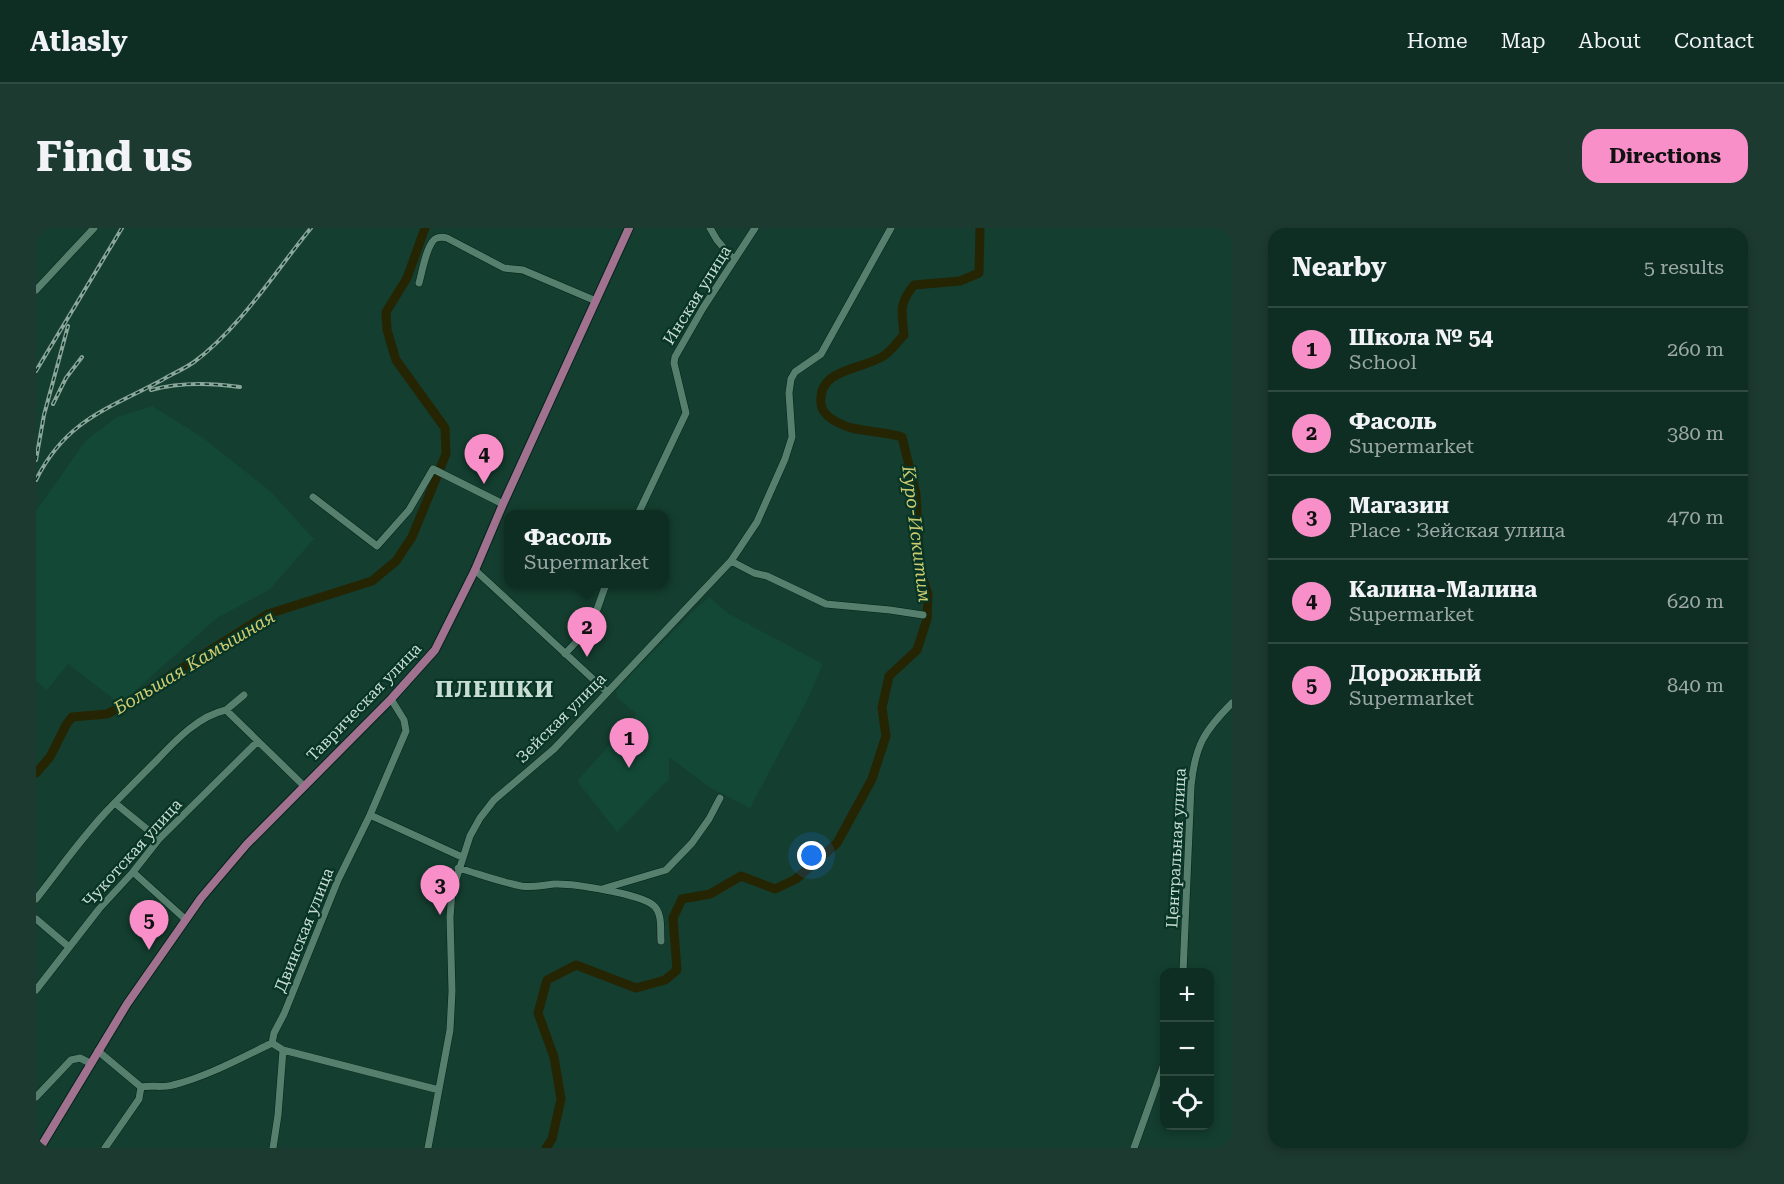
<!DOCTYPE html>
<meta charset="utf-8">
<style>
:root{--surface:#0f2e23;--page:#1d3a30;--text:#f1f3f6;--muted:#9ba8a6;--line:#2f4a41;--accent:#f98fc9}
body{margin:0;font-family:"Roboto Serif",serif;background:var(--page);color:var(--text)}
.controls{position:absolute;right:18px;bottom:18px;display:grid;overflow:hidden;border-radius:12px;box-shadow:0 3px 9px #0003}
.controls button{width:54px;height:54px;display:grid;place-items:center;padding:0;border:0;border-bottom:2px solid var(--line);background:var(--surface);color:var(--text);font:30px sans-serif}
.you{position:absolute;left:776px;top:628px;width:21px;height:21px;margin:-15px;border:4px solid #fff;border-radius:50%;background:#1a73e8;box-shadow:0 0 0 9px #1a73e833}
.badge{display:grid;place-items:center;width:39px;height:39px;border-radius:50%;background:var(--accent);color:#111;font-size:20px;font-weight:700}
.pin{position:absolute;translate:-50% -50px;filter:drop-shadow(0 2px 3px #0008)}
.pin::after{content:'';position:absolute;top:32px;width:21px;height:18px;background:inherit;clip-path:polygon(0 0,100% 0,50% 100%)}
.popup{position:absolute;left:468px;top:282px;width:165px;height:78px;box-sizing:border-box;display:grid;place-content:center;border-radius:12px;background:var(--surface);filter:drop-shadow(0 2px 4px #0005);font-size:20px;white-space:nowrap;color:var(--muted)}
.popup b{font-size:22px;color:var(--text)}
.popup::after{content:'';position:absolute;left:50%;top:100%;margin-left:-12px;border:12px solid transparent;border-top-color:var(--surface)}
.list{margin:0;padding:0;list-style:none}
h2{display:flex;justify-content:space-between;align-items:center;height:78px;margin:0;padding:0 24px;font-size:26px}
h2 small{font-size:20px;font-weight:400;color:var(--muted)}
.list li{display:grid;grid-template-columns:39px 1fr auto;gap:18px;align-items:center;box-sizing:border-box;height:84px;padding:0 24px;border-top:2px solid var(--line)}
.list b{display:block;font-size:22px;white-space:nowrap}
.list p{margin:0;font-size:20px;white-space:nowrap;color:var(--muted)}
.list em{font-size:20px;font-style:normal;color:var(--muted)}
.icon{flex:none;width:33px;height:33px;fill:none;stroke:currentColor;stroke-width:2;stroke-linecap:round;stroke-linejoin:round}
.map{position:relative;flex:none;width:1196px;height:920px;overflow:hidden;border-radius:18px}
header{display:flex;align-items:center;gap:36px;box-sizing:border-box;height:84px;padding:0 30px;background:var(--surface);border-bottom:2px solid var(--line)}
header strong{font-size:28px}
nav{display:flex;gap:33px;margin-inline-start:auto;font-size:21px}
.intro{display:flex;align-items:center;justify-content:space-between;box-sizing:border-box;height:144px;padding:0 36px}
h1{margin:0;font-size:42px}
.button{padding:15px 27px;border-radius:18px;background:var(--accent);color:#111;font-size:21px;font-weight:700}
main{display:flex;gap:36px;padding:0 36px}
aside{flex:1;background:var(--surface);border-radius:18px;box-shadow:0 3px 9px #0003}
.map>svg:first-child{display:block}
.built{fill:#134837}
.lines{fill:none;stroke-linecap:round;stroke-linejoin:round}
.river{stroke:#262503;stroke-width:9}
.minor-casing{stroke:#042319;stroke-width:8}
.major-casing{stroke:#042319;stroke-width:10}
.minor{stroke:#567f6e;stroke-width:7}
.major{stroke:#a1728f;stroke-width:8}
.rail-casing{stroke:#8ba79b;stroke-width:4}
.rail{stroke:#083426;stroke-width:1.5;stroke-dasharray:4.5;stroke-linecap:butt}
.labels{text-anchor:middle;dominant-baseline:central;stroke-width:4.5;stroke-linejoin:round;paint-order:stroke}
.street-label{font-size:16px;fill:#c7dcd2;stroke:#083426}
.water-label{font-size:18px;font-style:italic;fill:#cfcc6f;stroke:#083426}
.district-label{font-size:22px;font-weight:bold;letter-spacing:1.5px;fill:#c7dcd2;stroke:#083426}
</style>
<header>
<strong>Atlasly</strong>
<nav><a>Home</a><a>Map</a><a>About</a><a>Contact</a></nav>
</header>
<div class="intro"><h1>Find us</h1><a class="button">Directions</a></div>
<main>
<div class="map">
<svg width="1196" height="920" viewBox="0 0 1196 920">
<rect width="100%" height="100%" fill="#143e2f"/>
<!-- built -->
<path class="built" d="M116 178 166 209 234 263 278 311 233 362 181 390 84 476 32 436 11 462 0 453V283L50 212 81 189Z
M673 369 693 386 787 436 771 473 714 580 673 559 633 529V551L581 604 541 553 601 486 581 470 580 462 654 386Z"/>
<g class="lines">
<!-- river -->
<path class="river" d="M0 545 14 529 30 497 36 489 71 486 100 471 135 447 232 386 336 353 360 333 376 309 410 226 409 200 360 132 351 102 350 84 371 50 389 0
M510 920 516 911 525 871 518 829 502 785 511 752 540 737 600 760 629 752 641 742 637 690 646 671 674 666 705 648 739 661 760 651 801 615 836 551 850 508 846 480 853 448 881 422 891 391 892 366 884 343 880 266 866 209C850 204 833 204 816 200 805 197 786 189 785 176 781 139 829 142 849 127 856 122 862 113 868 107 866 83 862 77 878 57L924 53 943 45 944 0"/>
<defs>
<path id="minor" d="M674 0 681 12 698 32
M383 55C386 45 391 13 401 10 404 9 408 9 411 10L468 40 487 42 560 73
M0 62 58 0
M277 269 341 318 373 282 397 241 467 276
M602 286 650 185 638 135 639 129 667 80 719 0
M695 333 718 345 731 348 790 376 854 382 887 387
M439 342 571 464
M529 426 553 400 558 390 570 356
M190 482 208 467
M79 575 123 611
M334 587 426 629
M422 640C443 646 464 654 485 658 497 660 507 657 518 656 536 655 604 666 617 677 627 685 624 702 625 713
M97 644 149 691
M566 661 630 642 656 615 673 591 684 570
M0 671C23 642 44 612 69 585 86 567 103 550 120 533 139 513 162 488 190 482L268 558
M0 691 33 719
M1147 744 1155 558C1159 518 1168 503 1196 475
M0 762 63 681 97 644 123 611 221 514
M236 815 247 822 403 862
M62 823 105 859C115 857 127 860 137 857 170 849 205 830 236 815L238 805 248 786 302 652 334 587 370 503 368 492 355 471
M0 869 35 832 44 830 54 835
M69 920 103 871 105 859
M237 920 242 887 247 822
M392 920 414 802 416 763 414 689 416 664 434 608 444 590 458 572 518 521 695 333 721 294 749 231 756 209 753 165 755 151 759 144 785 126 855 0
M1098 920 1128 836"/>
<path id="major" d="M4 920 91 776 165 670 211 616 355 471 399 422 439 342 467 276 593 0"/>
</defs>
<!-- minor casing -->
<use href="#minor" class="minor-casing"/>
<!-- major casing -->
<use href="#major" class="major-casing"/>
<!-- minor -->
<use href="#minor" class="minor"/>
<!-- major -->
<use href="#major" class="major"/>
<defs>
<path id="rail" d="M0 143 86 0
M115 162C144 154 175 155 204 159
M17 176 30 150 46 129
M0 232 8 187 32 98
M0 252C30 192 72 181 126 152 136 146 148 141 158 134 203 101 239 44 275 0"/>
</defs>
<!-- rail casing -->
<use href="#rail" class="rail-casing"/>
<!-- rail -->
<use href="#rail" class="rail"/>
</g>
<g class="labels">
<!-- street labels -->
<g class="street-label">
<text transform="translate(661 67) rotate(-58)">Инская улица</text>
<text transform="translate(328 474) rotate(-46)">Таврическая улица</text>
<text transform="translate(525 490) rotate(-45)">Зейская улица</text>
<text transform="translate(1140 620) rotate(-87)">Центральная улица</text>
<text transform="translate(96 625) rotate(-48)">Чукотская улица</text>
<text transform="translate(268 702) rotate(-68)">Двинская улица</text>
</g>
<!-- water labels -->
<g class="water-label">
<text transform="translate(881 306) rotate(83)">Куро-Искитим</text>
<text transform="translate(158 434) rotate(-31)">Большая Камышная</text>
</g>
<!-- district labels -->
<g class="district-label">
<text x="459" y="461">ПЛЕШКИ</text>
</g>
</g>
</svg>
<div class="controls">
<button>+</button>
<button>−</button>
<button><svg class="icon" aria-label="locate" viewBox="0 0 24 24"><circle cx="12" cy="12" r="6"/><path d="M12 2v4M12 18v4M2 12h4M18 12h4"/></svg></button>
</div>
<div class="you"></div>
<div class="pin badge" style="left:593px;top:540px">1</div>
<div class="pin badge" style="left:551px;top:429px">2</div>
<div class="popup"><b>Фасоль</b>Supermarket</div>
<div class="pin badge" style="left:404px;top:687px">3</div>
<div class="pin badge" style="left:448px;top:256px">4</div>
<div class="pin badge" style="left:113px;top:722px">5</div>
</div>
<aside>
<h2>Nearby<small>5 results</small></h2>
<ul class="list">
<li><span class="badge">1</span><div><b>Школа № 54</b><p>School</p></div><em>260 m</em></li>
<li><span class="badge">2</span><div><b>Фасоль</b><p>Supermarket</p></div><em>380 m</em></li>
<li><span class="badge">3</span><div><b>Магазин</b><p>Place · Зейская улица</p></div><em>470 m</em></li>
<li><span class="badge">4</span><div><b>Калина-Малина</b><p>Supermarket</p></div><em>620 m</em></li>
<li><span class="badge">5</span><div><b>Дорожный</b><p>Supermarket</p></div><em>840 m</em></li>
</ul>
</aside>
</main>
